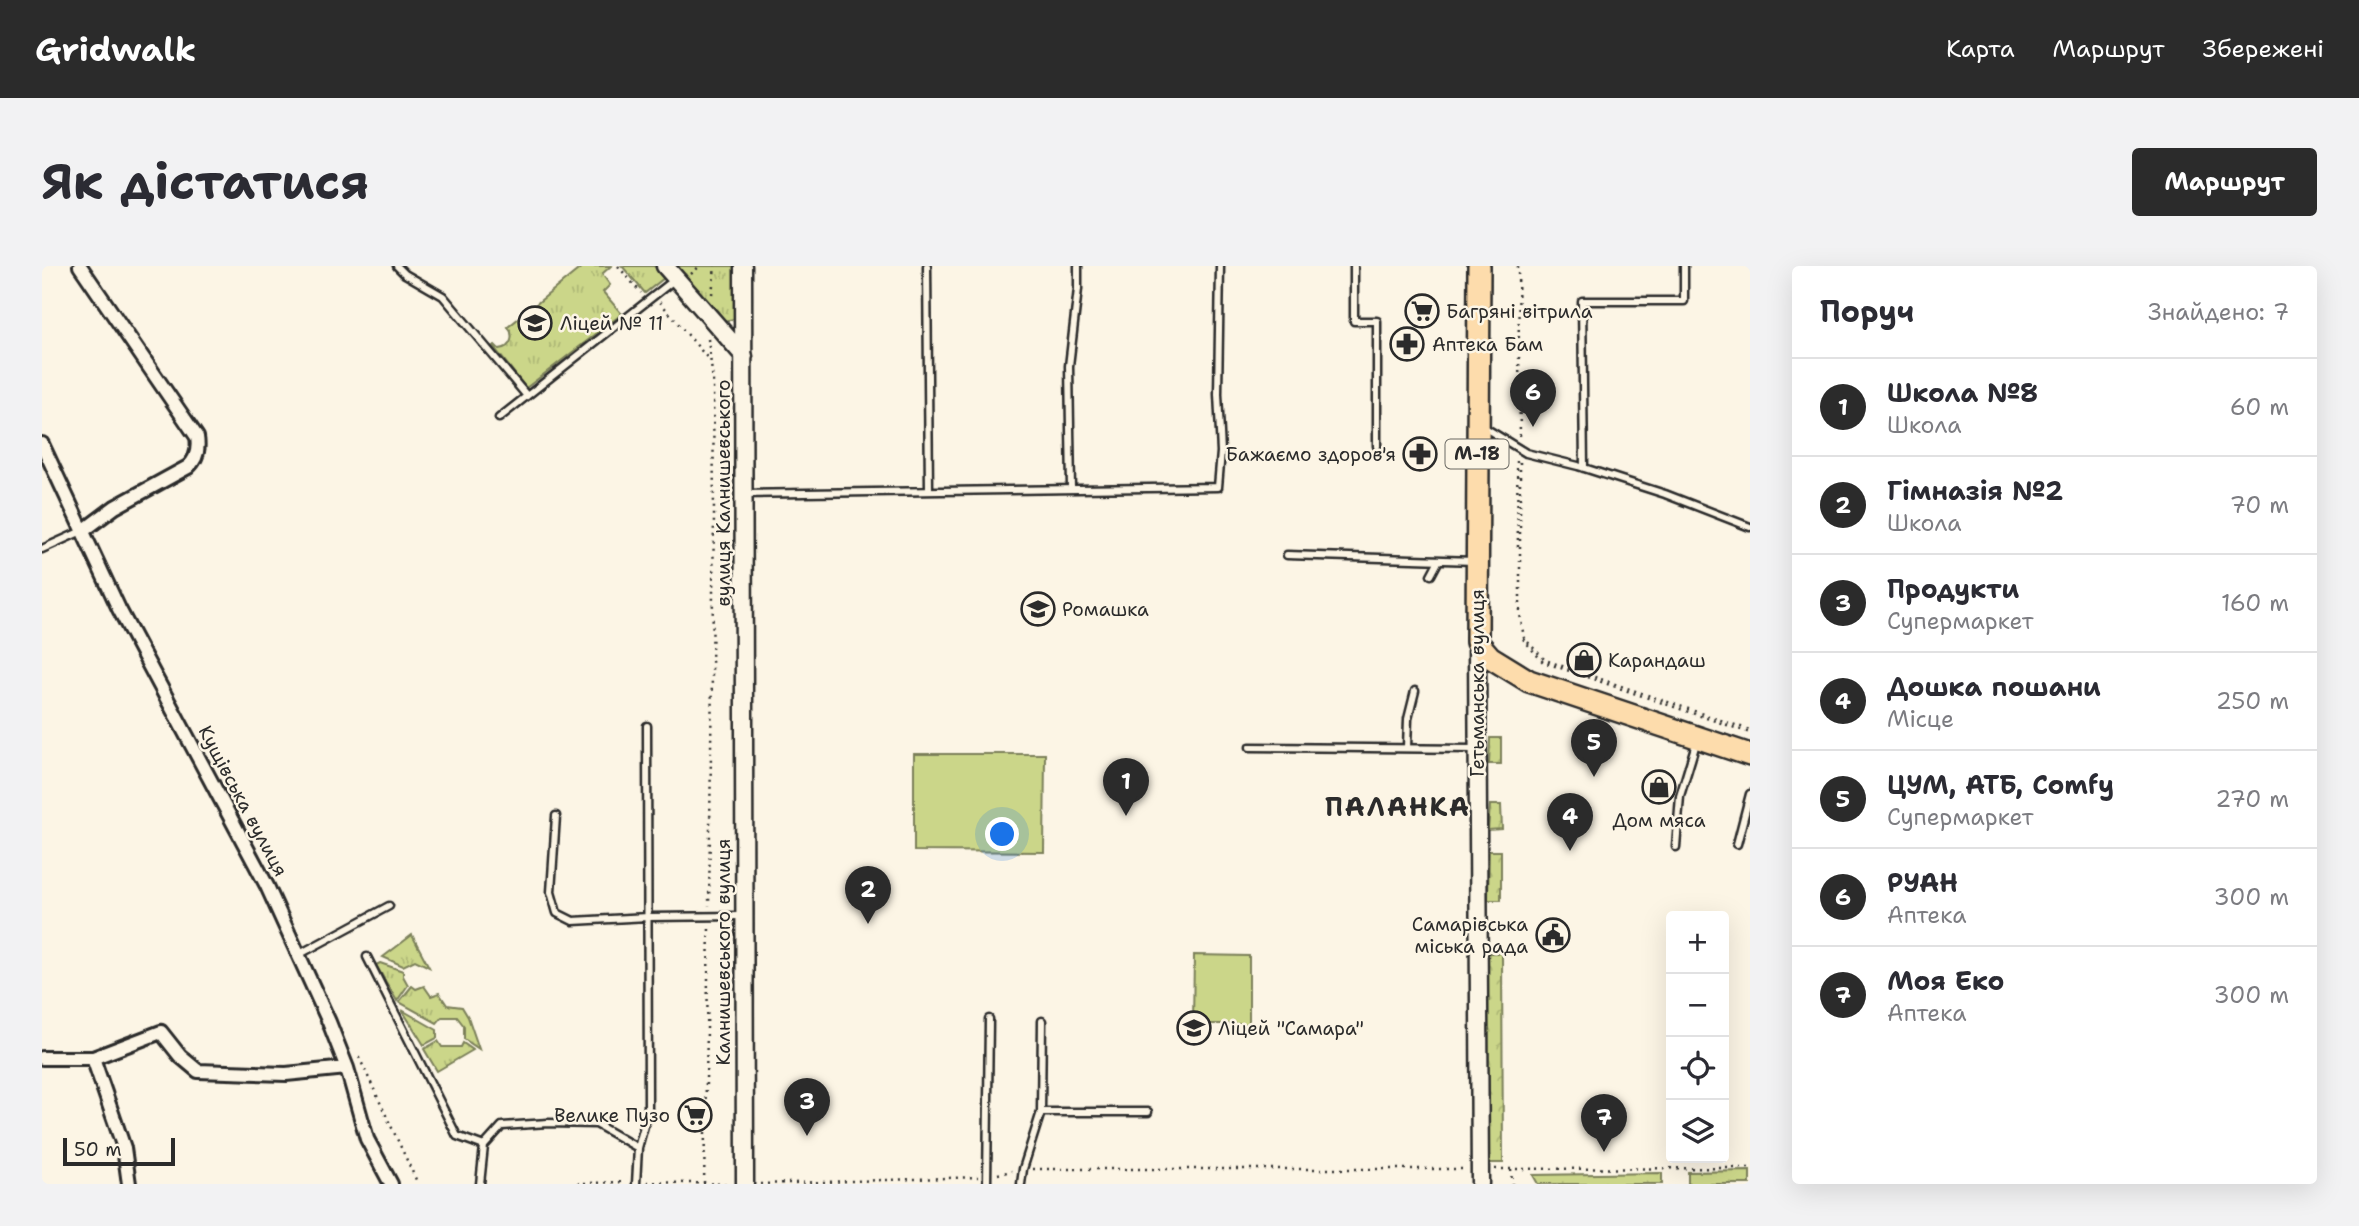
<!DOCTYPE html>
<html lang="uk">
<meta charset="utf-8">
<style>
:root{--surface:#fff;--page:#f2f2f3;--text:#2b2b33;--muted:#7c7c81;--line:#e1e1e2;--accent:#2b2b2b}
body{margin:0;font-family:"Shantell Sans",sans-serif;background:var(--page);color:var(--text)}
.controls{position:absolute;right:21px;bottom:21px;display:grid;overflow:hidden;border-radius:7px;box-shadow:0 7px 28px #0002}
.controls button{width:63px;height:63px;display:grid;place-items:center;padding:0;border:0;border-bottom:2px solid var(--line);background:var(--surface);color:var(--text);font:35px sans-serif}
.scale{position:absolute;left:21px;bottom:18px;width:112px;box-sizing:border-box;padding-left:7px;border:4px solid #2b2b2b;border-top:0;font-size:19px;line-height:24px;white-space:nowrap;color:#2b2b2b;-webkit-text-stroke:5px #fcf5e5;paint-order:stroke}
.you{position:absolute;left:961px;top:569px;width:24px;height:24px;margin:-18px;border:5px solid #fff;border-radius:50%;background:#1a73e8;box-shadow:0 0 0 10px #1a73e833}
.badge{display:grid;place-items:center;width:46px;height:46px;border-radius:50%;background:var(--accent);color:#fff;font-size:23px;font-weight:700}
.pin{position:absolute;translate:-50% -58px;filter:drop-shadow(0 2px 4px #0008)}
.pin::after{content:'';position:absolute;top:37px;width:24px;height:21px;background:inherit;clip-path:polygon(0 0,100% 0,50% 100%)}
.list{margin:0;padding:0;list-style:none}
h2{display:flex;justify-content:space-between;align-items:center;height:91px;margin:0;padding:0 28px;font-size:30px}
h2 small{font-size:23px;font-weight:400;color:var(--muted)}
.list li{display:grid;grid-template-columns:46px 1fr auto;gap:21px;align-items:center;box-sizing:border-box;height:98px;padding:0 28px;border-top:2px solid var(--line)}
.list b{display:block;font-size:26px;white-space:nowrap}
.list p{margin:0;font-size:23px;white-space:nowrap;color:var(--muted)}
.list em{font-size:23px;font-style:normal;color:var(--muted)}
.icon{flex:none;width:38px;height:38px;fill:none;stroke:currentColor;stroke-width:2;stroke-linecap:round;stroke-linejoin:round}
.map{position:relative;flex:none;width:1708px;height:918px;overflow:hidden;border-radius:7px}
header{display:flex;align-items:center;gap:42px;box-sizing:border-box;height:98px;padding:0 35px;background:var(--accent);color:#fff}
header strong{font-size:33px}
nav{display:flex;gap:38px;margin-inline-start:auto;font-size:24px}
.intro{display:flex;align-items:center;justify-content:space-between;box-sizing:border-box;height:168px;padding:0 42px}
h1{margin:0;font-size:49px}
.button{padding:18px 32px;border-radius:7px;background:var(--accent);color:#fff;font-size:24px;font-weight:700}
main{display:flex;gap:42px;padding:0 42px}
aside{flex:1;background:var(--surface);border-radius:7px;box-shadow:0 7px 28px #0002}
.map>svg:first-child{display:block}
.grass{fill:url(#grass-tufts);stroke:#7b805a;stroke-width:2}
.forest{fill:url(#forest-crowns);stroke:#7b805a;stroke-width:2}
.pitch{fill:#cbd689;stroke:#7b805a;stroke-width:2}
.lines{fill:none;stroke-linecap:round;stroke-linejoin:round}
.service-casing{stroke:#2b2b2b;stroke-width:11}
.minor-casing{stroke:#2b2b2b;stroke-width:18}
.tertiary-casing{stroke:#2b2b2b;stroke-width:21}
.trunk-casing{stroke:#2b2b2b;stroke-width:26}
.path{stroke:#2b2b2b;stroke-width:2.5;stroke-dasharray:2 5;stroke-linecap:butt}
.service{stroke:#fcf5e5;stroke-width:6}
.minor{stroke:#fcf5e5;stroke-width:12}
.tertiary{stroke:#fcf5e5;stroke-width:16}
.trunk{stroke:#fddcac;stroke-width:21}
.labels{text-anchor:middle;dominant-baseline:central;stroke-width:5;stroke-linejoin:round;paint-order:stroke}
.shield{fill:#fcf5e5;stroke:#6a6863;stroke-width:2}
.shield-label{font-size:18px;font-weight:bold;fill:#2b2b2b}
.poi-label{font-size:19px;fill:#2b2b2b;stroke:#fcf5e5;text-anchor:start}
.street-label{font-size:19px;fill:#2b2b2b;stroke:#fcf5e5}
.district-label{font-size:26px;font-weight:bold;letter-spacing:2px;fill:#2b2b2b;stroke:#fcf5e5}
</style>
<header>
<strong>Gridwalk</strong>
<nav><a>Карта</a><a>Маршрут</a><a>Збережені</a></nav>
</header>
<div class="intro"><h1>Як дістатися</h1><a class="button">Маршрут</a></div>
<main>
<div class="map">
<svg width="1708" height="918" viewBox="0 0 1708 918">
<defs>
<pattern id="grass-tufts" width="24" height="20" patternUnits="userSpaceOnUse" patternTransform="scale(1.75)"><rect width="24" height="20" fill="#cbd689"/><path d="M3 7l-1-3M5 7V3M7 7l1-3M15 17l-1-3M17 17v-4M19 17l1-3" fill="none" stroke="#aeb876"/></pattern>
<pattern id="forest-crowns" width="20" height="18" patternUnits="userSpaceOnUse" patternTransform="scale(1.75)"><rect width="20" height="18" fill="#cbd689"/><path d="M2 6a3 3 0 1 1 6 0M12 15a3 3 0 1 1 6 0" fill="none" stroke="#aeb876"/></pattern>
</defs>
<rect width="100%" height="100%" fill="#fcf5e5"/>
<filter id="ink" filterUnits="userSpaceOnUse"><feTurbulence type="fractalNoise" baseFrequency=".0143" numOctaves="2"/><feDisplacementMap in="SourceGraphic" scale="14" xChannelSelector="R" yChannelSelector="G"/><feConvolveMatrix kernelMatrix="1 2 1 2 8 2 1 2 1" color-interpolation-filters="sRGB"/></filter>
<g filter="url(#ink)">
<!-- grass -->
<path class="grass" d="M541 0H569L560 8 568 19 561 26 580 48 484 122 451 80 453 79 457 83C471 82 472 68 466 61Z
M580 0H612L622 12 603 27Z
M629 0H694V47L692 53 681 55Z
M370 669 387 701 373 694 361 700 341 691Z
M338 697 361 705V710L366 719 355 735 334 699Z
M370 720 374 723 382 720 389 730 397 727 405 739 420 741 426 751 437 783 422 773V760L415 751H400L395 757 357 736Z
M360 744 395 764V772L382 779Z
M396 775 400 781H419L421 777 431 784 395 805 382 783Z
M1708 905V918H1646V906Z
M1620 907V918H1496L1491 909Z"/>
<!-- forest -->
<path class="forest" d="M1448 472H1459V498H1447Z
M1448 539H1459L1460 563 1446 564Z
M1447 585H1459V634H1446Z
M1446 687H1460L1461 897H1445Z"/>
<!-- pitch -->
<path class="pitch" d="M872 488H1003L1002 586 872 585Z
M1152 689 1207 690V758H1151Z"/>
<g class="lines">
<defs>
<path id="service" d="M355 0 363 8 401 30 485 130
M885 0 887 225
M1312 0V55H1335V180
M457 152 632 14
M1440 160 1484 187 1536 200 1623 228 1708 261
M1542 202 1540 35H1642V0
M1029 223 1027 100 1036 23V0
M703 228 1176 221 1179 186 1176 128 1178 0
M0 283 40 265
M1245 289 1433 295
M1389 309 1397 294
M1208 481 1433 483
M1365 481 1366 453 1373 425
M514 550 509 626 515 647 531 655 606 651 700 650
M1695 578 1708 528
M1634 581 1638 530 1655 474
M256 689 347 640
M325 691 415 870 442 880
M999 846H1106
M596 882 606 845 605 460
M438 918 442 880 460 860 506 857 554 858 596 882 594 918
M945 918 947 753
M979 918 981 903 999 846 1000 755"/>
<path id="minor" d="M38 0 155 171C157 183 155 193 146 201L73 241 41 265
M0 178 77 343 225 620 287 756 305 802 325 873 349 918
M0 792H51L119 766 138 790 156 805 244 808 305 802
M51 792 82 882 87 918"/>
<path id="tertiary" d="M623 0 702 90
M701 0 703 918
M1435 376 1438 918"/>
<path id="trunk" d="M1437 0 1435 376 1448 391 1487 415 1708 489"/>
</defs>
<!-- service casing -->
<use href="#service" class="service-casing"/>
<!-- minor casing -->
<use href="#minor" class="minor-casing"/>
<!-- tertiary casing -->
<use href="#tertiary" class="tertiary-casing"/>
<!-- trunk casing -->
<use href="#trunk" class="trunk-casing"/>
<!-- path -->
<path class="path" d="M576 0 599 27
M1476 0 1478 172
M649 8 658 0
M670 28 673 0
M618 36 668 95
M666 73 671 115 672 249 667 640
M1475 195 1476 283
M1478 196V348L1482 372 1503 394 1708 464
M1481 373 1501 396 1708 467
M317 791 376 918
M991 903H1421
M1453 903 1708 902
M1469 903 1470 918
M956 908 970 905
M605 916 689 918
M662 917 667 661
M507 918 584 916
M718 918 936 911"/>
<!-- service -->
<use href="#service" class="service"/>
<!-- minor -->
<use href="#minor" class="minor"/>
<!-- tertiary -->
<use href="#tertiary" class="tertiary"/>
<!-- trunk -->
<use href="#trunk" class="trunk"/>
</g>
</g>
<!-- icons -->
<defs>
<symbol id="supermarket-ring" viewBox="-11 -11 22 22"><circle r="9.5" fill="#fcf5e5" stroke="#2b2b2b" stroke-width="1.5"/><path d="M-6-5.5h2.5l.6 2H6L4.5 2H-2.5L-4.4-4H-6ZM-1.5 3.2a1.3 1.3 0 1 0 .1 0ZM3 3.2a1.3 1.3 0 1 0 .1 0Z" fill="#2b2b2b"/></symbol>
<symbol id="school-ring" viewBox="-11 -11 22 22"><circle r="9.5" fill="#fcf5e5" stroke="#2b2b2b" stroke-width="1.5"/><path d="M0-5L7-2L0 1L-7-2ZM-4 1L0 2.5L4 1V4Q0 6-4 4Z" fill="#2b2b2b"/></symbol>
<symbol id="pharmacy-ring" viewBox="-11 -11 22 22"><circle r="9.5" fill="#fcf5e5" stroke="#2b2b2b" stroke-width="1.5"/><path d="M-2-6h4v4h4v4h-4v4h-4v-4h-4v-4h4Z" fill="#2b2b2b"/></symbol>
<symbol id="shop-ring" viewBox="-11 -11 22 22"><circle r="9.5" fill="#fcf5e5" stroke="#2b2b2b" stroke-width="1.5"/><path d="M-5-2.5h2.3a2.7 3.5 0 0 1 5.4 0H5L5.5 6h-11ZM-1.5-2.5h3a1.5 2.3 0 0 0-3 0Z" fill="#2b2b2b"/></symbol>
<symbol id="civic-ring" viewBox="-11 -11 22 22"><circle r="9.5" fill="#fcf5e5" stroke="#2b2b2b" stroke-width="1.5"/><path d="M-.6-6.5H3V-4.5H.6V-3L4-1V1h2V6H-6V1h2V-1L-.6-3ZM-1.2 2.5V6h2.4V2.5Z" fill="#2b2b2b"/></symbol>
</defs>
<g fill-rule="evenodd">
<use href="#supermarket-ring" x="1361" y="26" width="38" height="38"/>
<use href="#school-ring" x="474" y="38" width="38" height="38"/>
<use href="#pharmacy-ring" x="1346" y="59" width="38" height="38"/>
<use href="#pharmacy-ring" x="1359" y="169" width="38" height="38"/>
<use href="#school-ring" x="977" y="324" width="38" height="38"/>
<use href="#shop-ring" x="1523" y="375" width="38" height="38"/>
<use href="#shop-ring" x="1598" y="502" width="38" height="38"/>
<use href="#civic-ring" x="1492" y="650" width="38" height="38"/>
<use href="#school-ring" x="1133" y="743" width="38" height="38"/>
<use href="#supermarket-ring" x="634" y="830" width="38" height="38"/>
</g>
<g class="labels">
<!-- shield labels -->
<rect class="shield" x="1403.5" y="173.5" width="63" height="29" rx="5"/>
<g class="shield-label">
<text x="1435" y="188">М-18</text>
</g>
<!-- poi labels -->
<g class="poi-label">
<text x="1404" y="45">Багряні вітрила</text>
<text x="518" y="57">Ліцей № 11</text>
<text x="1390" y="78">Аптека Бам</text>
<text x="1354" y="188" text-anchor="end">Бажаємо здоров'я</text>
<text x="1020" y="343">Ромашка</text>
<text x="1566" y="394">Карандаш</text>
<text x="1617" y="554" text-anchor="middle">Дом мяса</text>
<text x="1486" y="658" text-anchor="end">Самарівська<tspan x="1486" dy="22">міська рада</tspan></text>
<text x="1176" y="762">Ліцей "Самара"</text>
<text x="628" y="849" text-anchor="end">Велике Пузо</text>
</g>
<!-- street labels -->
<g class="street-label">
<text transform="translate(681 227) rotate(-90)">вулиця Калнишевського</text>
<text transform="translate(1435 417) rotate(-90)">Гетьманська вулиця</text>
<text transform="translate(201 535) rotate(62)">Кущівська вулиця</text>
<text transform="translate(681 686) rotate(-90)">Калнишевського вулиця</text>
</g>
<!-- district labels -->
<g class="district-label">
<text x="1356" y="540">ПАЛАНКА</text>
</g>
</g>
</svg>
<div class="controls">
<button>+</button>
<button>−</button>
<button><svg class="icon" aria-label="locate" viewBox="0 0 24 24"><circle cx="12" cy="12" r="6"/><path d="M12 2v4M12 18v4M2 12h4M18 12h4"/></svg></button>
<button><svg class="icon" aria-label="layers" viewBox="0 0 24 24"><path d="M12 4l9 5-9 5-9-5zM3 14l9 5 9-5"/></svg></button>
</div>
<div class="scale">50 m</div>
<div class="you"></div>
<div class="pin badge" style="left:1084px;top:550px">1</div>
<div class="pin badge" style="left:826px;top:658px">2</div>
<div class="pin badge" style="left:765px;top:870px">3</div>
<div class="pin badge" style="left:1528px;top:585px">4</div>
<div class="pin badge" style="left:1552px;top:511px">5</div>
<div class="pin badge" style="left:1491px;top:161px">6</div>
<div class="pin badge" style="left:1562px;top:886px">7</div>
</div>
<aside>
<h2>Поруч<small>Знайдено: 7</small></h2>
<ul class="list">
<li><span class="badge">1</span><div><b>Школа №8</b><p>Школа</p></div><em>60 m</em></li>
<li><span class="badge">2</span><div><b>Гімназія №2</b><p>Школа</p></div><em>70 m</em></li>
<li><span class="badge">3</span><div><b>Продукти</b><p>Супермаркет</p></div><em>160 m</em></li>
<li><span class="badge">4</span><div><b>Дошка пошани</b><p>Місце</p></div><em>250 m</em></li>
<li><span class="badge">5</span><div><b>ЦУМ, АТБ, Comfy</b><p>Супермаркет</p></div><em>270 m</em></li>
<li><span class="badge">6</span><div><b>РУАН</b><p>Аптека</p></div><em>300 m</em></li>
<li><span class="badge">7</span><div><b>Моя Еко</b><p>Аптека</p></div><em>300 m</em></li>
</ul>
</aside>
</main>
